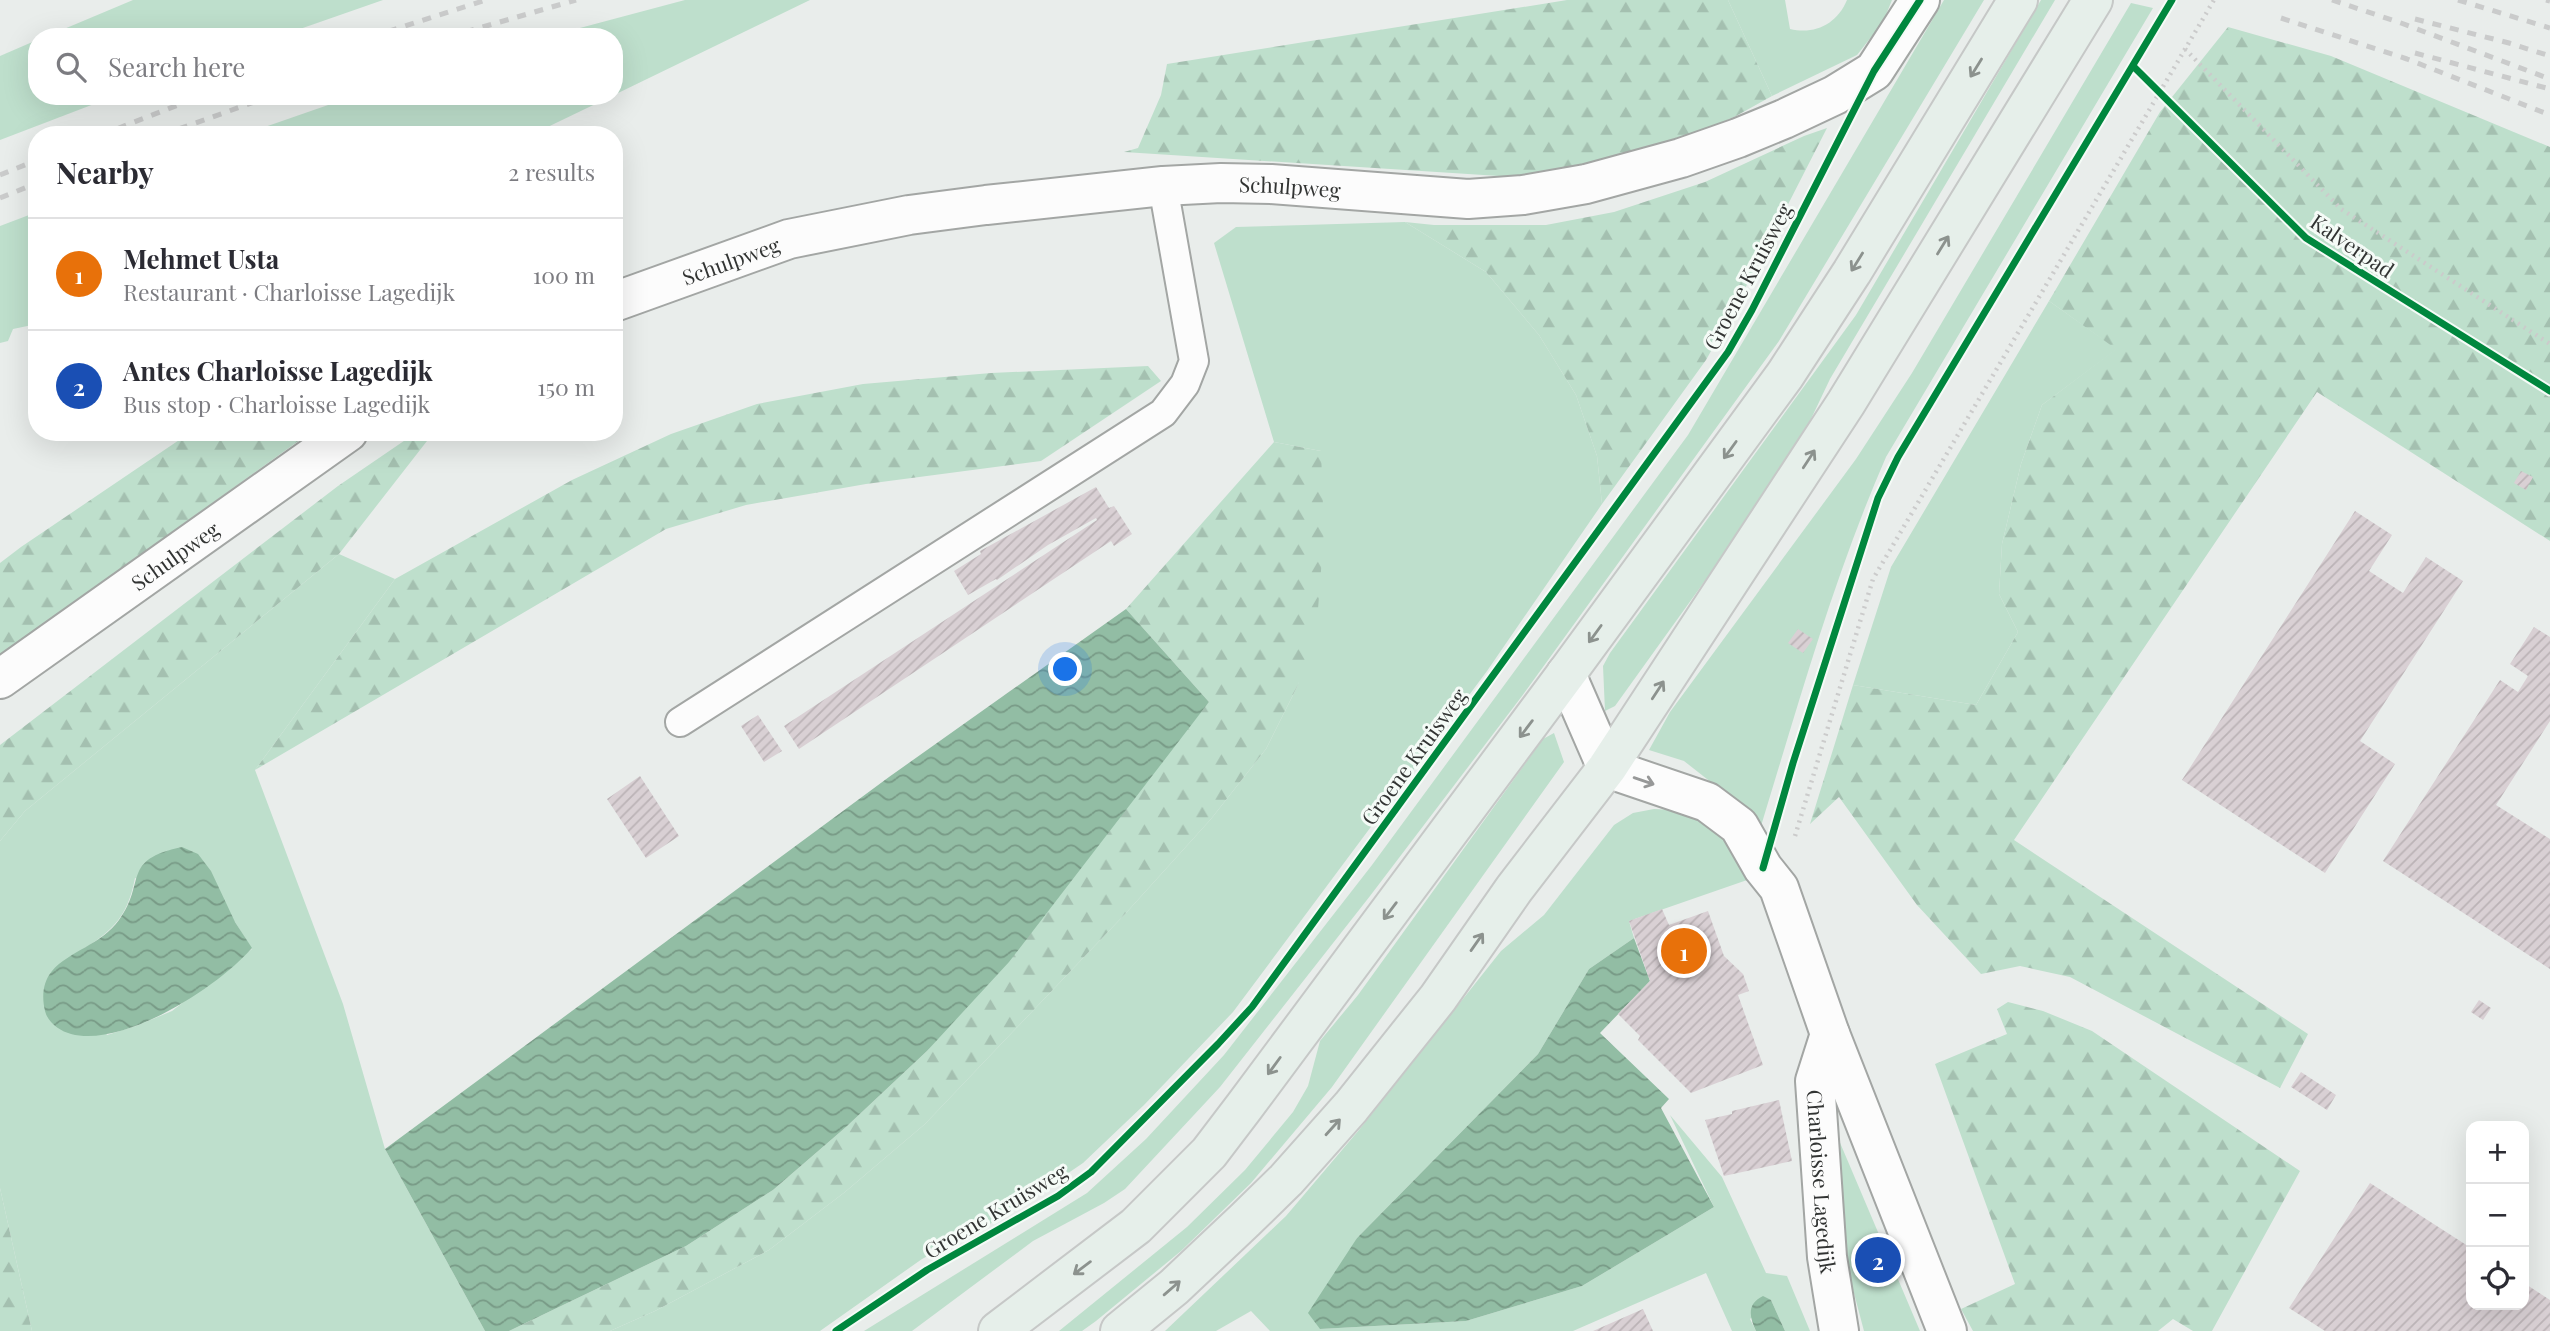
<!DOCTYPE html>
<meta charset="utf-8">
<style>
:root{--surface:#fff;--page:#f2f2f3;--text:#2b2b33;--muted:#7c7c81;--line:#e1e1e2;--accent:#727573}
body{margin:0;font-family:"Playfair Display",serif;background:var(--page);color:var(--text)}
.controls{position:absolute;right:21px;bottom:21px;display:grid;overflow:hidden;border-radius:14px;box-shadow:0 7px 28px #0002}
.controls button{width:63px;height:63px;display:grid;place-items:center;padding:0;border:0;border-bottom:2px solid var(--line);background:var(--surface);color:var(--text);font:35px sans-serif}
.you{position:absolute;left:1066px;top:670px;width:24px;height:24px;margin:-18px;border:5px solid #fff;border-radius:50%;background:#1a73e8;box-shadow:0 0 0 10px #1a73e833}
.badge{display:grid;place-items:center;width:46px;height:46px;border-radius:50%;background:var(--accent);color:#fff;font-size:23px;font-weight:700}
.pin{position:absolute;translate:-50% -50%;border:4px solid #fff;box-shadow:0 2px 7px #0006}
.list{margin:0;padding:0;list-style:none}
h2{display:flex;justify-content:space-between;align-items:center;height:91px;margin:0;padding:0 28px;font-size:30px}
h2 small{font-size:23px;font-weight:400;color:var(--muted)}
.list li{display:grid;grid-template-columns:46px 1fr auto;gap:21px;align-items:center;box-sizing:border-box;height:112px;padding:0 28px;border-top:2px solid var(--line)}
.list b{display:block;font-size:26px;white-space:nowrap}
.list p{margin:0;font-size:23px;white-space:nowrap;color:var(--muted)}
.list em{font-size:23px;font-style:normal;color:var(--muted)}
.icon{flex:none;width:38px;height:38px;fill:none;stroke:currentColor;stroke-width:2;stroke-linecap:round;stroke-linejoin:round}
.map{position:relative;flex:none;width:2550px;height:1331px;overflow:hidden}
.search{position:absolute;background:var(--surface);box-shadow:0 7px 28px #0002;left:28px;top:28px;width:595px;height:77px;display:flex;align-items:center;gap:18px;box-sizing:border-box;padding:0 24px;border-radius:28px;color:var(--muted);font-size:26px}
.panel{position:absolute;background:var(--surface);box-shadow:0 7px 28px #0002;left:28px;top:126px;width:595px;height:315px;border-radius:28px}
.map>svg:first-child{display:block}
.grass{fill:#bedfcc;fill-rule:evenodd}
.forest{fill:url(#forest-firs)}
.water{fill:url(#water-waves)}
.building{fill:url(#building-hatch)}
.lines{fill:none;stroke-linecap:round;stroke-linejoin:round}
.service-casing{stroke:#a3a6a4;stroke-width:32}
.minor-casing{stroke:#a3a6a4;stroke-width:42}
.primary-casing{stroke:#c6c8c7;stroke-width:42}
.path{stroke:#cbcbcb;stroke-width:4.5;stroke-dasharray:2 5;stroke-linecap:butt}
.service{stroke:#fcfcfc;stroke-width:28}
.minor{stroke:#fcfcfc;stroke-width:38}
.primary{stroke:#e6efea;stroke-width:38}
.rail{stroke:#cacbcb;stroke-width:5;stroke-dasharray:9 9;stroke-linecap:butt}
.cycleway-casing{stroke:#f5fbf7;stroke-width:11}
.cycleway{stroke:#00873e;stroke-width:7}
.oneway{stroke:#8c928e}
.oneway2{stroke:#979898}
.labels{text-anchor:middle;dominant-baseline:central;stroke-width:6;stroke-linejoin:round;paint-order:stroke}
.street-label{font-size:21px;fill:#323433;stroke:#f5fbf7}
</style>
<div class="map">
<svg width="2550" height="1331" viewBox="0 0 2550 1331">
<defs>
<pattern id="forest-firs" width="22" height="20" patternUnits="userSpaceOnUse" patternTransform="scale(1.75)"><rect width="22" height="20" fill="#bedfcc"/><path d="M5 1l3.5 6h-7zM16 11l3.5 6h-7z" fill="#a4c0b0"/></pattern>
<pattern id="water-waves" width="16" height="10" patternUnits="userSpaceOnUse" patternTransform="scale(1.75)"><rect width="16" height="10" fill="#92bda4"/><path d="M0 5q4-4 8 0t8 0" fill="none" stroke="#789a86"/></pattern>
<pattern id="building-hatch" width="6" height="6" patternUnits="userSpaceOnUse" patternTransform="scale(1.75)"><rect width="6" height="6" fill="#d9d0d4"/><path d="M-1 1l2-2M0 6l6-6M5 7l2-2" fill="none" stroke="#bbb3b6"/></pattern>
</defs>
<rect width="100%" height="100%" fill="#e9edeb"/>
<!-- grass -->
<path class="grass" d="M133 0H383L277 37H45Z
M685 0H810L614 95V37H546Z
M1728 0H1785L1790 29C1815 35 1837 24 1847 0H1892L1883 22 1857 55 1772 96Z
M1944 0H1984L1779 341 1522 696 1370 896 1220 1087 1125 1189 1104 1203 1033 1241 912 1331H864L1087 1193 1146 1139 1224 1055 1372 865 1688 435Z
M2041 0H2055L1830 379 1791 461 1615 706 1605 711 1603 666 1610 653 1856 315Z
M2131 3 2153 8 1886 457C1834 576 1799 702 1761 826L1735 801 1684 761 1649 750 1670 712 1856 459 1912 373Z
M37 40V96H115L0 140V56Z
M354 96H612L531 135H242Z
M37 212V324L13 329 8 341 0 343V226Z
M1405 222 1486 272 1539 335 1576 395 1597 456 1602 504 1487 671 1233 1012 1144 1105 1083 1163 1005 1216 922 1259 820 1331H610L655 1311 769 1250 845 1192 925 1124 1126 913 1211 819 1266 749 1298 685 1321 451 1274 442 1214 243 1236 227Z
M2049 301 2117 349 2042 405 2021 464 2002 544 1999 594 2018 632 1976 705 1853 685 1891 567Z
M339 554 395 579 255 770 343 1004 385 1149 485 1331H32L0 1188V841L25 811ZM135 878 235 922 252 949 172 1011 136 1026 107 1035 74 955C110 933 127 920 135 878Z
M1554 733 1564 762 1332 1087 1251 1183 1181 1251 1096 1321 1082 1331H1059L1187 1227 1245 1170 1293 1112 1308 1086 1320 1041 1358 995 1543 739Z
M1654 809 1675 810 1695 815 1733 846 1750 879 1629 921 1634 938 1589 969 1538 1054 1357 1238 1320 1329 1466 1321 1582 1286 1714 1207 1670 1115 1722 1177 1766 1273 1787 1276 1810 1331H1785L1771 1300 1750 1319 1756 1331H1732L1706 1273 1573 1331H1270L1251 1311 1216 1331H1165L1286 1216 1359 1130 1501 951 1544 915 1614 825 1633 813Z
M1838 1138 1920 1331H1864L1846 1263Z"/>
<!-- forest -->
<path class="forest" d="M1567 0H1728L1772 96 1736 116 1674 144 1529 178 1124 152 1138 148 1161 95 1167 64Z
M2228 27 2331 56 2550 147V541L2317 392 2014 840 2308 1034 2280 1088 2070 977 2020 966 1981 974 1917 905 1839 797 1810 824 1853 685 1976 705 2018 632 1999 594 2002 544 2021 464 2042 405 2116 349 2049 301 2160 112Z
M1827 128 1733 312 1706 360 1602 504 1597 456 1576 395 1539 335 1486 272 1405 222 1434 225H1546L1614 212 1705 182 1804 136Z
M1148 366 1161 381 1041 461 866 484 746 505 666 529 255 770 395 579 572 480 671 434 757 404 863 384 991 373Z
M191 432H311L0 656V563L21 547Z
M417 432H434L339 554 25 811 0 841V745L338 486Z
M1274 442 1321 451 1324 532 1317 622 1298 685 1266 749 1211 819 1126 913 925 1124 845 1192 769 1250 655 1311 610 1331H509L686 1246 773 1190 846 1127 927 1051 1209 702 1126 609Z
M2008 1002 2043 1011 2092 1031 2300 1171 2212 1331H2193L2173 1319 2158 1331H1973L1961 1309 2015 1284 1935 1064 2007 1034 1997 1009Z
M0 1188 32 1331H0Z"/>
<!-- water -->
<path class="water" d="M1126 609 1209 702 1009 962 927 1051 846 1127 773 1190 686 1246 509 1331H485L385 1149 889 777Z
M182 847 198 854 211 871 235 922 252 948C218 987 124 1048 71 1034 60 1031 48 1023 45 1011 42 998 42 983 52 971 68 952 102 944 119 920 147 882 120 860 182 847Z
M1634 938 1650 981 1600 1033 1669 1099 1661 1108 1714 1207 1582 1286 1466 1321 1320 1329 1308 1313 1357 1238 1538 1054 1589 969Z
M1763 1296 1771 1300 1785 1331H1756C1749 1316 1747 1304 1763 1296Z"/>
<!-- building -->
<path class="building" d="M2521 471 2533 477 2526 490 2514 483Z
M1096 487 1109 508 1114 506 1132 534 1114 546 1111 541 799 749 784 726 1097 520 1096 518 1048 545 997 580 996 579 968 595 954 571 981 554 980 551Z
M2355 511 2392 535 2369 571 2403 593 2426 557 2463 581 2360 741 2395 764 2325 873 2182 780Z
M2534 627 2550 637V721L2496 805 2550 839V969L2383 861 2500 680 2518 692 2528 676 2510 664Z
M1798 629 1813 639 1803 653 1788 643Z
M758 715 782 751 764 762 741 726Z
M640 776 679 836 646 858 607 799Z
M1662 909 1669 925 1708 911 1724 956 1743 974 1749 991 1738 995 1763 1065 1691 1093 1638 1040 1640 1036 1618 1014 1650 981 1629 921Z
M2479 1000 2491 1008 2483 1020 2471 1012Z
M2301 1072 2336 1095 2327 1110 2291 1087Z
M1779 1100 1792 1161 1724 1176 1705 1120 1732 1114V1111Z
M2370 1183 2471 1248V1305H2524V1283L2550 1300V1331H2325L2289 1308Z
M1643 1309 1653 1331H1593Z"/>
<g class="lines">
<defs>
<path id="service" d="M680 722 1163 413 1185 384 1194 361 1163 186"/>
<g id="minor">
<path id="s1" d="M614 302 789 239 909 215 986 205 1163 186 1221 183 1271 184 1468 199 1523 195 1586 184 1681 158 1738 138 1784 119 1835 95 1874 71 1920 0"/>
<path d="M1566 674 1607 768 1707 802 1739 826 1763 868 1779 888 1830 1034 1947 1331"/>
<path id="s2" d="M0 679 348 432"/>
<path id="s3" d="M1830 1034 1815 1081 1827 1257 1839 1331"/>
</g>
<path id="primary" d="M998 1331 1136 1226 1209 1153 1244 1107 1566 674 1785 375 1852 272 2018 0
M1120 1331 1174 1287 1245 1220 1286 1180 1351 1107 1438 998 1514 889 1607 768 1846 403 2093 0"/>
</defs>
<!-- service casing -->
<use href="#service" class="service-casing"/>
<!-- minor casing -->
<use href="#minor" class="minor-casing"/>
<!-- primary casing -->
<use href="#primary" class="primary-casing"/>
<!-- path -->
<path class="path" d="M2185 49 2341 209 2550 344
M1795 836 1873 579 2214 0"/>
<!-- service -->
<use href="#service" class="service"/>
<!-- minor -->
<use href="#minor" class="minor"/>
<!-- primary -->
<use href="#primary" class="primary"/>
<!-- rail -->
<path class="rail" d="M2332 0 2401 23 2550 79
M2458 0 2550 28
M2546 0 2550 1
M2281 18 2407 59 2550 115
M2415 19 2509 43 2550 56
M371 37 486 0
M448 37 576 0
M2415 53 2550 89
M101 135 201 96
M162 135 271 96
M0 175 37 160
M0 198 37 183"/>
<defs>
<path id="cycleway" d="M2133 66 2306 238 2550 391
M1763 868 1793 763 1878 498 1898 457 2172 0
M836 1331 927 1270 1058 1196 1091 1172 1218 1044 1252 1007 1728 352 1752 310 1874 71 1920 0"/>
</defs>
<!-- cycleway casing -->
<use href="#cycleway" class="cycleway-casing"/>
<!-- cycleway -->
<use href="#cycleway" class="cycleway"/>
</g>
<!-- one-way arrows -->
<defs><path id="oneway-shaft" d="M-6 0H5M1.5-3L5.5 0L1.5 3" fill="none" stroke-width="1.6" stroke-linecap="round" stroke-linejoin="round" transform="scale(1.75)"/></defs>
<g class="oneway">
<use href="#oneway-shaft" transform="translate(1976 68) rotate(122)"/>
<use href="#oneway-shaft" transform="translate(1943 245) rotate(-58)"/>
<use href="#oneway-shaft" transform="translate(1857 262) rotate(122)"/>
<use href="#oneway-shaft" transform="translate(1730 450) rotate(126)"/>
<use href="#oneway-shaft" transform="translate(1809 459) rotate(-57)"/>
<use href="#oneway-shaft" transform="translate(1595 634) rotate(126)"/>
<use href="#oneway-shaft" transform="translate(1658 690) rotate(-57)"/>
<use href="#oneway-shaft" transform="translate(1526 729) rotate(127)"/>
<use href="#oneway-shaft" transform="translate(1390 911) rotate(127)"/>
<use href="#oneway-shaft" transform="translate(1477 942) rotate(-55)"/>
<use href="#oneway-shaft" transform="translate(1274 1066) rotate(126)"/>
<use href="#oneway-shaft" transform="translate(1333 1127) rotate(-48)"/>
<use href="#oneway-shaft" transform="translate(1082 1268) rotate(143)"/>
<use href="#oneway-shaft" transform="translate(1172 1288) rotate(-41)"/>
</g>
<use class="oneway2" href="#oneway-shaft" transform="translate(1644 781) rotate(19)"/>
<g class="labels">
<!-- street labels -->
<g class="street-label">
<text stroke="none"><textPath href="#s1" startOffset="691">Schulpweg</textPath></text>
<text transform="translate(2353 245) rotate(34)">Kalverpad</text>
<text stroke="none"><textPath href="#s1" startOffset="124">Schulpweg</textPath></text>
<text transform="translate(1747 276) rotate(-62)">Groene Kruisweg</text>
<text stroke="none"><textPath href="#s2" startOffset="214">Schulpweg</textPath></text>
<text transform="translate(1413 756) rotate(-54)">Groene Kruisweg</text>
<text stroke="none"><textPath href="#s3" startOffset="150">Charloisse Lagedijk</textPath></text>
<text transform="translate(995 1210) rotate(-31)">Groene Kruisweg</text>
</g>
</g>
</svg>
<div class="controls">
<button>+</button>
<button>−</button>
<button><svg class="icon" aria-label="locate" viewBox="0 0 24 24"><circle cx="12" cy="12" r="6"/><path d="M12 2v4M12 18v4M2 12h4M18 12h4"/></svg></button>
</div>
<div class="you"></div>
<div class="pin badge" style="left:1684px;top:951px;background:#e8710a">1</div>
<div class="pin badge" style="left:1878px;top:1260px;background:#1a4fb4">2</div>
<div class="search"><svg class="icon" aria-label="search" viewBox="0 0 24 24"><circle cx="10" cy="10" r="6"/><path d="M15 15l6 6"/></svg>Search here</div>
<section class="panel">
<h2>Nearby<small>2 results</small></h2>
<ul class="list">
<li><span class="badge" style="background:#e8710a">1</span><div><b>Mehmet Usta</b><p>Restaurant · Charloisse Lagedijk</p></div><em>100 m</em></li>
<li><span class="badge" style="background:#1a4fb4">2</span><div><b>Antes Charloisse Lagedijk</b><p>Bus stop · Charloisse Lagedijk</p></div><em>150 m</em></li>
</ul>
</section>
</div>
